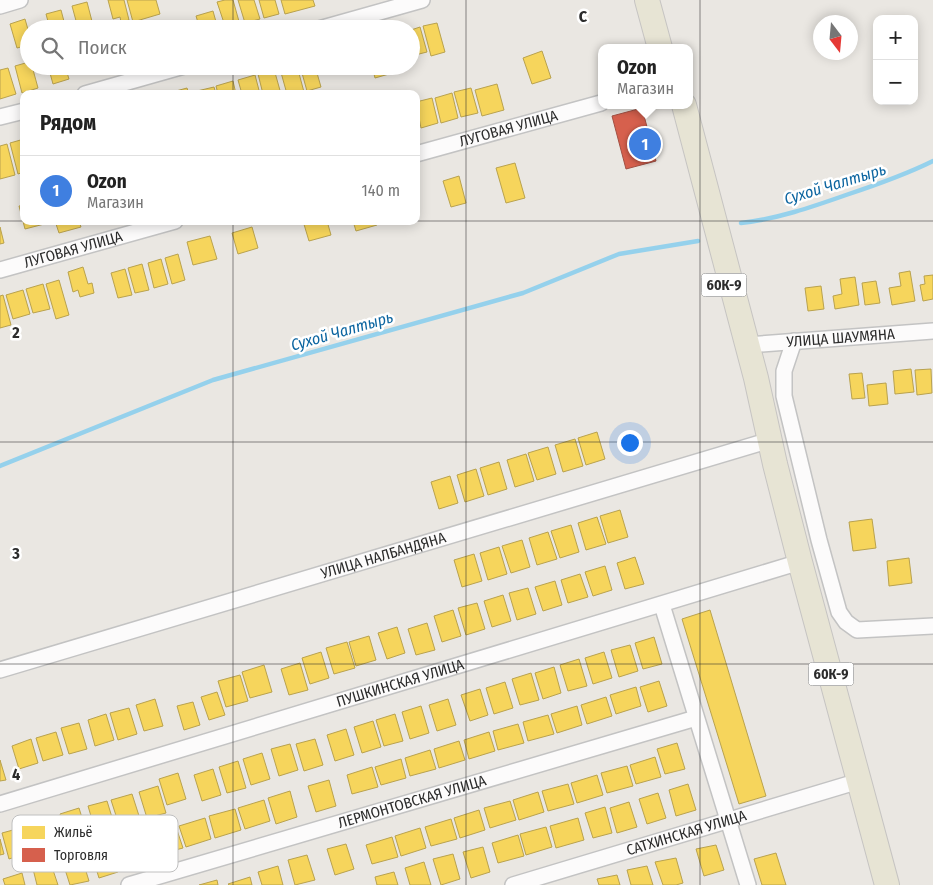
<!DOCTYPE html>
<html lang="ru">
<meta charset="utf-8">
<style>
:root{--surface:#fff;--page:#f2f2f2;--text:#222;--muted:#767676;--line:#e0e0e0;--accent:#6e6d6c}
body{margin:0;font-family:"Fira Sans Condensed",sans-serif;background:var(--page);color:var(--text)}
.controls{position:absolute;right:15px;top:15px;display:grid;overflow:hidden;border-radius:10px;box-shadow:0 2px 12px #0003}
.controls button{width:45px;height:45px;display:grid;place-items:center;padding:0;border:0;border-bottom:1px solid var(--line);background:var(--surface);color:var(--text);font:25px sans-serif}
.compass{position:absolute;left:813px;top:15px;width:45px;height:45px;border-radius:50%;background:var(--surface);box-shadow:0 2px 12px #0003;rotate:164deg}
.you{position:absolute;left:629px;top:442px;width:18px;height:18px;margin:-12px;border:4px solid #fff;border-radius:50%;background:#1a73e8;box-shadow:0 0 0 8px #1a73e833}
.badge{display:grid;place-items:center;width:32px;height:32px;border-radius:50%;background:var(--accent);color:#fff;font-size:16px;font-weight:700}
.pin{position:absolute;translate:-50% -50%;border:2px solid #fff;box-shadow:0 1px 5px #0006}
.popup{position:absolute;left:598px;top:44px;width:95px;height:65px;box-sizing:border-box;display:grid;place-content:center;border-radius:10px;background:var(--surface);filter:drop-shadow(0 1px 4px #0005);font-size:16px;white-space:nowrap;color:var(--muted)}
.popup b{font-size:19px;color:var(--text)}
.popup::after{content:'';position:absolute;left:50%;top:100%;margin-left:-10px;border:10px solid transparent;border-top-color:var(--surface)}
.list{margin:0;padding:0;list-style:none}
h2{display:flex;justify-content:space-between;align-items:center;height:65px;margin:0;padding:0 20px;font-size:21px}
h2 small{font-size:16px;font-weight:400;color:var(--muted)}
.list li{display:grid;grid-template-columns:32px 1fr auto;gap:15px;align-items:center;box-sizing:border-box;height:70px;padding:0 20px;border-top:1px solid var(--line)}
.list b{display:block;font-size:19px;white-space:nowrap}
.list p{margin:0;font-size:16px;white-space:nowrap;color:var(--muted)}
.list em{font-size:16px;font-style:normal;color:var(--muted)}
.icon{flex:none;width:28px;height:28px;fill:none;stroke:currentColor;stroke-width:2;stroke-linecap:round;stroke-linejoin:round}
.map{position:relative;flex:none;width:933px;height:885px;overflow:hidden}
.search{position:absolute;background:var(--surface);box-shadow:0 2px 12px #0003;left:20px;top:20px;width:400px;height:55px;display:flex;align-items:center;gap:12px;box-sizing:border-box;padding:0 18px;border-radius:28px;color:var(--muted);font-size:19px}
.panel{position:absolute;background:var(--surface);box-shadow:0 2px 12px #0003;left:20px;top:90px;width:400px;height:135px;border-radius:10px}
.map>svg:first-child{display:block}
.homes{fill:#f6d55c;stroke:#b9a24e}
.shops{fill:#d6604d;stroke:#a35043}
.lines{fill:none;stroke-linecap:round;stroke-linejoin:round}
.stream{stroke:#95d1ec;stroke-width:4.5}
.street-casing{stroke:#c3c3c3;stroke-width:18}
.primary-casing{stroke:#c6c4c2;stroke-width:26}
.street{stroke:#fcfbfb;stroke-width:15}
.primary{stroke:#e7e4d4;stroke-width:24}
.grid{fill:none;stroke:#2c2c2c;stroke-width:1;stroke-opacity:0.55}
.labels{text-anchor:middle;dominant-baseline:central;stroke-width:5;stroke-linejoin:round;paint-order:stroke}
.shield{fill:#fff;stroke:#6b6b6b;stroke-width:1}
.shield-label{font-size:14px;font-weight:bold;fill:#2c2c2c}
.street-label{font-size:15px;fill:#2c2c2c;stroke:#fff}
.water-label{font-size:16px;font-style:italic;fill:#0c65a0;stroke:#fff}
.key{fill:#fff;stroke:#c0c0c0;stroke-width:1}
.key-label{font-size:14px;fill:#2c2c2c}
.grid-label{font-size:16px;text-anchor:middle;font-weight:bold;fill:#2c2c2c;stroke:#fff;stroke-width:5;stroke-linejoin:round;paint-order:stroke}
</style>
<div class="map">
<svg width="933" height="885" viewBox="0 0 933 885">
<rect width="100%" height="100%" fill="#eae7e2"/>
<!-- homes -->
<path class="homes" d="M108 0H124L129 20 121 22 120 17 113 19Z
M127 0H156L160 14 133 22Z
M225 0H233L240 25 226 29 217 2Z
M238 0H254L260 19 245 23Z
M259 0H275L279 14 264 18Z
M281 0H313L315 6 285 14Z
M87 2 94 29H85V26L78 28 72 6Z
M61 10 66 29H50L46 14Z
M213 11 218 29H200L196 16Z
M25 19 29 33V45L17 48 10 24Z
M437 23 445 52 431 56 423 26Z
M420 27 427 52 411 56V30Z
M542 51 551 78 532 84 523 58Z
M29 62V66H32L38 88 22 93 15 66Z
M48 66H65L69 79 53 84Z
M86 66H102L88 70Z
M289 66H297L304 92 287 94 280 69Z
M300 66H315L321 87 307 91Z
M372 66H387L389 74 375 78Z
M8 68 16 94 0 99V70Z
M274 69 281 94H263L258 74Z
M255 75 260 94H242L238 80Z
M233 81 236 94H218L216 86Z
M497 84 504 110 482 116 475 90Z
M214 87 216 94H198L197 91Z
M187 88 189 94H165Z
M471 88 478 113 461 117 454 92Z
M452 93 458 118 441 123 435 98Z
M432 98 438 123 421 128 416 102Z
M24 139V172L18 174 10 143Z
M7 144 15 175 0 179V146Z
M515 163 525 198 506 203 496 168Z
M459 176 466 203 451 207 443 181Z
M24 205V221L52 222 25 229 19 206Z
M55 221H79L81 227 59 233Z
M303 221H327L331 235 309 241Z
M353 221H376L377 225 356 231Z
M0 227 4 243 0 244Z
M252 227 258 248 238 254 232 233Z
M210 236 217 259 193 265 187 242Z
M178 254 185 280 172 284 165 258Z
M161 259 168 284 154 288 148 263Z
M142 264 149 290 135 293 128 268Z
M83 267 88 284 92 283 94 293 80 297 78 290 73 292 68 272Z
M125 269 132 295 118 298 111 273Z
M910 271 915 301 892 305 889 288 901 286 899 273Z
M933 275V299L923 301 920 285 925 284 924 276Z
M855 277 859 305 835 309 833 296 842 294 840 279Z
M59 280 69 315 56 319 46 284Z
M876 281 880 303 865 305 862 283Z
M43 284 50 309 33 313 26 289Z
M821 286 824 309 808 311 805 288Z
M23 290 30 314 13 319 6 295Z
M3 295 11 325 0 328V296Z
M911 369 914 392 895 394 893 371Z
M931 369 932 393 917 395 915 370Z
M862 373 865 398 852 399 849 374Z
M886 383 888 404 869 406 867 385Z
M597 432 605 459 586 465 578 438Z
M575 439 583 466 563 472 555 445Z
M548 447 556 474 537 480 528 453Z
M526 454 534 481 515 487 507 460Z
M499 462 507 489 488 495 480 468Z
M476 469 484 496 465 502 457 475Z
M450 476 458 503 439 509 431 482Z
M620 510 628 537 608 543 600 516Z
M597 517 606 544 586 550 578 523Z
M872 519 876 548 853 551 849 522Z
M571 525 579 552 560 558 551 531Z
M548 532 557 559 537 565 529 538Z
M522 540 530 567 511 573 502 546Z
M499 547 507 574 488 580 480 553Z
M474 554 482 581 462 587 454 560Z
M635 557 644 584 625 589 617 563Z
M909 558 912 583 889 586 887 561Z
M605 566 612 590 593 596 585 572Z
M580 574 588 597 568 603 561 580Z
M555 581 562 605 543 611 535 587Z
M528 588 536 614 517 620 509 593Z
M503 595 511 621 492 627 484 601Z
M477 603 485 629 466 635 458 608Z
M453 610 461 636 442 642 434 616Z
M710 610 766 796 739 804 682 619Z
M427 623 435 650 416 655 408 629Z
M397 627 405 653 387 659 378 633Z
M369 636 376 660 356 666 349 642Z
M654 637 662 664 643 669 635 643Z
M347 642 355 668 334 674 326 648Z
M630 645 638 671 619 677 611 650Z
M321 652 329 678 310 684 302 658Z
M604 652 612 678 593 684 585 658Z
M579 659 587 686 568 691 560 665Z
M300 663 308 690 289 695 281 669Z
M264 665 272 692 250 698 242 672Z
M554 667 561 693 543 699 535 673Z
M531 673 539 700 520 705 512 679Z
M240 675 248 701 226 707 218 681Z
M659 681 667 706 648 712 640 687Z
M505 682 513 708 494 714 486 688Z
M636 687 641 706 616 714 610 695Z
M480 689 488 715 470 721 461 695Z
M217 692 225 715 209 720 201 697Z
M606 697 612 716 587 724 581 705Z
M155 699 163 726 144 731 136 705Z
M448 699 456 725 437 731 429 705Z
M193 702 200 725 184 730 177 706Z
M421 706 429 733 410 739 402 712Z
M577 706 582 725 557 733 551 714Z
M129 708 137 734 118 740 110 713Z
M106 714 114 740 95 746 88 720Z
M395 714 403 741 384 746 376 720Z
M548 715 554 734 528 741 523 722Z
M373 721 381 747 362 753 354 727Z
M79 723 87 749 69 754 61 728Z
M518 724 524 743 498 750 493 731Z
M346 729 354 755 335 761 327 735Z
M56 732 63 755 43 761 36 738Z
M489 732 495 751 469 759 464 740Z
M31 739 38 763 19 769 12 746Z
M315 739 323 765 304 771 296 744Z
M459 741 465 760 439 768 434 749Z
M677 743 685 769 665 774 657 749Z
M290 744 298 770 279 776 271 749Z
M430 750 436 769 410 776 405 758Z
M262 753 270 779 251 785 243 759Z
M655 757 661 777 636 784 630 765Z
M401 759 406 778 381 785 375 767Z
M0 760 6 780 0 781Z
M238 761 246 788 227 793 219 767Z
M627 766 633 786 607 793 601 773Z
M372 767 378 787 352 794 347 775Z
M213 769 221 795 202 801 194 775Z
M178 773 186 799 167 805 159 779Z
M597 775 603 795 577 803 571 783Z
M329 780 336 806 316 812 308 786Z
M568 784 574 804 548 811 542 791Z
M688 784 696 810 676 816 669 790Z
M158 786 166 813 147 818 139 792Z
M290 791 297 817 276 824 268 798Z
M538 792 544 812 519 820 513 800Z
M658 793 666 818 647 824 639 799Z
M132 794 141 822 120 828 111 800Z
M264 800 270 821 245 829 238 808Z
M107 801 115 827 96 833 88 806Z
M510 801 516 820 490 828 484 808Z
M629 802 637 827 617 833 610 808Z
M605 807 612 833 593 838 585 813Z
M79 808 87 834 68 840 60 814Z
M235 809 241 830 215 838 209 816Z
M479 810 485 830 460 838 454 818Z
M54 816 62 842 43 848 35 822Z
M205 818 211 839 186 847 179 826Z
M578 818 584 840 556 848 550 826Z
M451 819 457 839 431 846 425 827Z
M24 827 31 852 9 859 2 833Z
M176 827 183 848 157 855 150 834Z
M546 827 552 847 526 855 520 834Z
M420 828 426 848 401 856 395 836Z
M147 835 153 857 128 864 121 843Z
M518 835 524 856 498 863 492 843Z
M392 837 398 857 372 864 366 845Z
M0 839 4 854 0 855Z
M346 844 354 869 335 875 327 849Z
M716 845 724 870 704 876 696 849Z
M110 846 118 872 99 878 91 852Z
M483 847 490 872 471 878 463 852Z
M776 853 786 885H762L754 859Z
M453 854 460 879 441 885 433 859Z
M81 855 89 881 70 885 62 860Z
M307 855 315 880 295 885 288 860Z
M676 858 683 883 676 885H663L655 862Z
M424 862 431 885H410L405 868Z
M51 864 58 885H37L33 869Z
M278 866 283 885H262L258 872Z
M647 866 653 885H631L627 870Z
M394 872 398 885H377L375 877Z
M22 873 25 885H5L3 879Z
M617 875 620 885H599L597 879Z
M250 877 252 885H229L228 884Z
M217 880 218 885H199Z"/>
<!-- shops -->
<path class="shops" d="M642 108 656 161 626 169 612 116Z"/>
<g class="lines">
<!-- stream -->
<path class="stream" d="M741 223C777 219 812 207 846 195 876 185 905 175 933 161
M0 466 213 380 523 293 619 254 698 241"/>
<defs>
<g id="street">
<path d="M0 6 20 0"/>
<path d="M319 29 422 0"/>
<path d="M85 94 184 66"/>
<path d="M0 117 24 111"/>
<path id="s1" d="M416 154 601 103"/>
<path id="s2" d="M0 270 175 221"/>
<path d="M794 341 784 371V396L819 540 839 612 846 622 857 630 933 626"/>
<path id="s3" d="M747 345 933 331"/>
<path d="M662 605 748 885"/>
<path id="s4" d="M0 670 767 441"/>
<path id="s5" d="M0 804 800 562"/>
<path id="s6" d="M129 885 696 718"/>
<path id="s7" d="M513 885 859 781"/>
</g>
<path id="primary" d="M647 0 660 48
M684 105 756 378 775 464 800 562 887 885"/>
</defs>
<!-- street casing -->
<use href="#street" class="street-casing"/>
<!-- primary casing -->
<use href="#primary" class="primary-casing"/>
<!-- street -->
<use href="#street" class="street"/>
<!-- primary -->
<use href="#primary" class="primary"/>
</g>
<!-- grid -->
<path class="grid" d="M233 0V29M466 0V885M700 0V885M233 66V94M0 221H24M24 221H416M233 221V885M416 221H933M0 442H933M0 664H933"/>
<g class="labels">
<!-- shield labels -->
<g class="shield">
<rect x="701.5" y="273.5" width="45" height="23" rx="4"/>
<rect x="808.5" y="662.5" width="45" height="23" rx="4"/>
</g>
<g class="shield-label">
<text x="724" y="285">60К-9</text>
<text x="831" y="674">60К-9</text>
</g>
<!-- street labels -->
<g class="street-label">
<text stroke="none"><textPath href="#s1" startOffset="96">ЛУГОВАЯ УЛИЦА</textPath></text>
<text stroke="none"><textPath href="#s2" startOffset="76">ЛУГОВАЯ УЛИЦА</textPath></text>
<text stroke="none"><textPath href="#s3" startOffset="94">УЛИЦА ШАУМЯНА</textPath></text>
<text stroke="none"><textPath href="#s4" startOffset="400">УЛИЦА НАЛБАНДЯНА</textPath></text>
<text stroke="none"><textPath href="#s5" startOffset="418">ПУШКИНСКАЯ УЛИЦА</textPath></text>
<text stroke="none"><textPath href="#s6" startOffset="295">ЛЕРМОНТОВСКАЯ УЛИЦА</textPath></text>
<text stroke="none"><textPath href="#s7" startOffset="181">САТХИНСКАЯ УЛИЦА</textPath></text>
</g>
<!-- water labels -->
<g class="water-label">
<text transform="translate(835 184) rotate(-17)">Сухой Чалтырь</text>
<text transform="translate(342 331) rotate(-16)">Сухой Чалтырь</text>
</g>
</g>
<!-- legend -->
<rect x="12" y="815" width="166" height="57" rx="8" class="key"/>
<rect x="22" y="826" width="23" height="13" fill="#f6d55c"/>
<rect x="22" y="848" width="23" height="14" fill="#d6604d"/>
<g class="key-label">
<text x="54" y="837">Жильё</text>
<text x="54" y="860">Торговля</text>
</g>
<g class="grid-label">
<text x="583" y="22">C</text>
<text x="16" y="338">2</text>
<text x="16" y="559">3</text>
<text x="16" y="780">4</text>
</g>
</svg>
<div class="controls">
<button>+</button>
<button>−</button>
</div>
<svg class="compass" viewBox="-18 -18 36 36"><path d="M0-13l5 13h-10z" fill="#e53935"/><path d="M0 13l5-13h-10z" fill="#767676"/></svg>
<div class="you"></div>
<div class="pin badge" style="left:645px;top:144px;background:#3f7fe0">1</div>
<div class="popup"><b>Ozon</b>Магазин</div>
<div class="search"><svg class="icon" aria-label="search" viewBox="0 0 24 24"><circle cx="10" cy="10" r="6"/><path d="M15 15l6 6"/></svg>Поиск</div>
<section class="panel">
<h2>Рядом<small></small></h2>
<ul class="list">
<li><span class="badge" style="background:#3f7fe0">1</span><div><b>Ozon</b><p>Магазин</p></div><em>140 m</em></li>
</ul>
</section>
</div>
